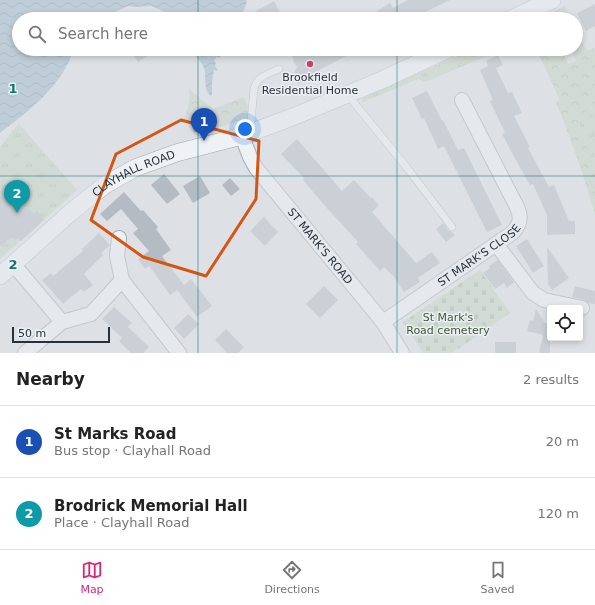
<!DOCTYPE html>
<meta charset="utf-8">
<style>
:root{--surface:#fff;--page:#f2f2f2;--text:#222;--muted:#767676;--line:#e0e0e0;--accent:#db2777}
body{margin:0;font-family:"DejaVu Sans",sans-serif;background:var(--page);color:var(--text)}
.controls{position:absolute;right:12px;bottom:12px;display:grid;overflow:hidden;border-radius:4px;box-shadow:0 2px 6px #0003}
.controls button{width:36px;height:36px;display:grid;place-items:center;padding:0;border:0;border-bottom:1px solid var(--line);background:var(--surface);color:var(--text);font:20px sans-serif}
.scale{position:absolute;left:12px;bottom:10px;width:98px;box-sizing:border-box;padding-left:4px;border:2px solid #27313c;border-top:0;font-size:11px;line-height:14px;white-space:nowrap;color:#27313c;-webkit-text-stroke:3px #ecf0f4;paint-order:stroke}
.you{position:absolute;left:245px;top:129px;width:14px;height:14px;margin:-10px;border:3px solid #fff;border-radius:50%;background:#1a73e8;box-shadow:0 0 0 6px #1a73e833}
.badge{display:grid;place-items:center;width:26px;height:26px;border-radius:50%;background:var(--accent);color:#fff;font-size:13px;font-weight:700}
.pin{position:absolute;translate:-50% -33px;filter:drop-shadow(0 1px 2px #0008)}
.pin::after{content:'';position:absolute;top:21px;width:14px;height:12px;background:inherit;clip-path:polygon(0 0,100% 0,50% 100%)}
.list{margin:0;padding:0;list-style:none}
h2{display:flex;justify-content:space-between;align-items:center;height:52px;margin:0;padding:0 16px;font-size:17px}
h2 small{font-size:13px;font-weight:400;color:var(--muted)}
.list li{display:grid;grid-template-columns:26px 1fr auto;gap:12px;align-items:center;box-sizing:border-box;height:72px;padding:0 16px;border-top:1px solid var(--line)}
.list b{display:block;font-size:15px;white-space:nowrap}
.list p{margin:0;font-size:13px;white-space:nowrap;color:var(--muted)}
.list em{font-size:13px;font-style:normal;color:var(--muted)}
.icon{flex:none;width:22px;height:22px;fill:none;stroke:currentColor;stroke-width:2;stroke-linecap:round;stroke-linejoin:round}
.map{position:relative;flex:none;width:595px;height:353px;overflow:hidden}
.search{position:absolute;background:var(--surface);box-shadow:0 2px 6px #0003;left:12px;right:12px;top:12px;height:44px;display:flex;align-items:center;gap:10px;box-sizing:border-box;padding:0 14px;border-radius:22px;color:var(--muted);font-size:15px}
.sheet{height:196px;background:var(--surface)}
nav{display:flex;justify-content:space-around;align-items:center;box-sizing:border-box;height:56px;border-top:1px solid var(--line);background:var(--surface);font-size:11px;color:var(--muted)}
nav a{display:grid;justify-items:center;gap:2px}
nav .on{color:var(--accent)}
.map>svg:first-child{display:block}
.grass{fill:url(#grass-tufts)}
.forest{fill:url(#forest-crowns)}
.cemetery{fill:url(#cemetery-stones)}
.water{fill:url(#water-waves)}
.building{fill:#b4bbc3}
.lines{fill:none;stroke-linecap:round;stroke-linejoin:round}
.service-casing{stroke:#a3a9b0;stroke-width:8}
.minor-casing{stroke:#a3a9b0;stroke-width:16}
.tertiary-casing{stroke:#a3a9b0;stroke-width:18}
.service{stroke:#eff2f5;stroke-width:7}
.minor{stroke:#eff2f5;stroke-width:14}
.tertiary{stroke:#eff2f5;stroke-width:17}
.marked{fill:none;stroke:#d55511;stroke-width:3;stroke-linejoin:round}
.grid{fill:none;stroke:#0f766e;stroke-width:1;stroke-opacity:0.55}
.poi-dot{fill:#c84566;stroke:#ecf0f4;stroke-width:1.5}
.labels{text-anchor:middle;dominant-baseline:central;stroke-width:3;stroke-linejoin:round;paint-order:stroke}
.poi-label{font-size:11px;fill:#27313c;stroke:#ecf0f4}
.street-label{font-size:11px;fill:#27313c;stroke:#ecf0f4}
.park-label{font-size:11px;fill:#3f5735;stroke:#ecf0f4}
.grid-label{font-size:13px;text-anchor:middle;font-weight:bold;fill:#0f766e;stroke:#ecf0f4;stroke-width:3;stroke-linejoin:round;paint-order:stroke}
</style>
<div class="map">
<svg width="595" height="353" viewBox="0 0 595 353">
<defs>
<pattern id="grass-tufts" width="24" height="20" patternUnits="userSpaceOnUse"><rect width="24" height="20" fill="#c4d0be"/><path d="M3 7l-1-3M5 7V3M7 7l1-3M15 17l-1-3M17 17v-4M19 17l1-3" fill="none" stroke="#a8b3a4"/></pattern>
<pattern id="forest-crowns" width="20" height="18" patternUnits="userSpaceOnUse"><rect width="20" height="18" fill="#c4d0be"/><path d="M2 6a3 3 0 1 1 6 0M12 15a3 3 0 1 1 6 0" fill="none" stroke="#a8b3a4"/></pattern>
<pattern id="cemetery-stones" width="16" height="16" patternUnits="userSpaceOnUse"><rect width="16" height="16" fill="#c4d0be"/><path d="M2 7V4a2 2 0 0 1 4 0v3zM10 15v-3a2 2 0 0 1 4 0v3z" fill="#a8b3a4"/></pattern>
<pattern id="water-waves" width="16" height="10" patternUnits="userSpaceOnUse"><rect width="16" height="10" fill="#99b3c5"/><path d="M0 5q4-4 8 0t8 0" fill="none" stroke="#7d92a1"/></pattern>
</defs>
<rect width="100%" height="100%" fill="#dde1e6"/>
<!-- grass -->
<path class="grass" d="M565 6 571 19H538Z
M473 49H504L425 82 418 79 361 103 363 98Z
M587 111 595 117V170L579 123C579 116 581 113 587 111Z
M19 124 77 190 0 259V148L12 131Z"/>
<!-- forest -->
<path class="forest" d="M576 31 587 51 594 48 595 51V117L587 111C581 113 579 116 579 123L595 170V214C584 176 571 139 556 102L560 100 536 49H562L568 64 576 61 571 49H576Z
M189 89 213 109 244 97 252 117 213 129 208 114 182 123C187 112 191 101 189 89Z"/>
<!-- cemetery -->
<path class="cemetery" d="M480 270 510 313 452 353H423L403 322Z"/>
<!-- water -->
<path class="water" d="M0 0H246L247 1 241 19H172L161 10 151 6 135 7 128 6 115 12 107 19H19V49H74C62 86 29 111 0 133Z
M191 49H212L221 52 220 58 217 57 214 60 216 63 215 66 218 71 214 70 212 82V95L211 96C203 90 206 79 205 71 203 62 195 57 191 49Z"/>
<!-- building -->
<path class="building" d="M408 0H450L411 19H383L377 11 390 3 393 8Z
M274 1 283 19H242Z
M595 4V26L586 31 577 13Z
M129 49H158L138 62Z
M288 49H360L327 66 316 72 317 74 298 84 293 75 297 67 293 61 294 60Z
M498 55 503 65 496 68 508 93 512 92 522 113 514 116 530 147 528 148 549 187 554 185 569 221H575V234L547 235V215L533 184 530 185 513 155 502 134 505 133 490 101 493 100 480 70 488 66 486 61Z
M427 91 442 121 443 120 458 150 464 148 502 225 487 232 444 146 438 149 424 118 422 119 412 98Z
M208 114 212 126 194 132 190 120Z
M297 139 342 191 354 180 371 198 372 197 379 205 372 212 416 263 432 252 440 263 418 278 420 282 404 292 394 277 384 267 380 271 356 244 358 242 325 206 303 180 304 178 281 154Z
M164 174 180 194 167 204 151 185Z
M200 176 210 193 193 203 183 186Z
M230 178 240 189 231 196 222 185Z
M6 185 34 214 37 211 44 220 21 241 18 238 15 240 12 237 0 246V191Z
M124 192 141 211 143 210 158 227 156 229 171 250 162 256 184 285 191 279 212 306 197 317 177 290 170 295 149 266 145 269 138 259 149 251 133 233 138 229 121 209 107 221 100 214Z
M264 217 278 232 265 246 250 231Z
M443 223 448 230 452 232 455 235 446 242 436 229Z
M99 233 110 245 101 253 103 255 84 274 93 285 84 292 81 289 63 304 42 280 51 273 53 276 83 251 82 249Z
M527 239 544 266 533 273 516 246Z
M547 247 569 278 552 290 548 284Z
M498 260 514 282 507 288 504 283 495 289 483 273 490 268 489 266Z
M324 286 338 300 320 318 306 304Z
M575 286 595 291V304L588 303 584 300 572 297Z
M114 307 132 323 128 327 149 347 143 353H131L119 341 122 338 102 319Z
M536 309 545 323H550V353H539L543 335 527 331 530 320 533 321Z
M188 314 199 324 184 339 174 328Z
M226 329 244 347 238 353H227L215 340Z
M495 342H516V353H495Z"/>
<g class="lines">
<defs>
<path id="service" d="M347 94 408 169 452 227
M250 133 254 88C258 76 268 74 279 69"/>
<g id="minor">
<path id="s1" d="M242 136 250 157 256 168 383 322 402 353"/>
<path d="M119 238 117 256 122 280 179 353"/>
<path d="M496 244 533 293 544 300 582 308"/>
<path d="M14 265 62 322"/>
<path id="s2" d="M383 322 512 233C520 225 522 218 517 207L462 100"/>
<path d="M25 353 62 322 91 314 122 280"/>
</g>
<g id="tertiary">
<path d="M511 19 552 0"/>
<path id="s3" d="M0 276 70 213 105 185 135 168 176 153 242 136 295 116 382 80 448 49"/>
</g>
</defs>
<!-- service casing -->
<use href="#service" class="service-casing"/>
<!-- minor casing -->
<use href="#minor" class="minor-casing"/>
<!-- tertiary casing -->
<use href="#tertiary" class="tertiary-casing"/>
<!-- service -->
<use href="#service" class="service"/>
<!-- minor -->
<use href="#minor" class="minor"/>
<!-- tertiary -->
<use href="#tertiary" class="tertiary"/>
</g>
<!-- marked area -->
<path d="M0 0H595V353H0ZM181 120 259 141 256 199 206 276 143 257 91 220 116 154Z" fill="#dde1e6" fill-opacity=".55" fill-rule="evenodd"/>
<path class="marked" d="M181 120 259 141 256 199 206 276 143 257 91 220 116 154Z"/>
<!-- grid -->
<path class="grid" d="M198 0V19M397 0V19M198 49V353M397 49V353M0 176H595"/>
<!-- markers -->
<circle class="poi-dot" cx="310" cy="64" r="4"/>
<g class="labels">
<!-- poi labels -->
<g class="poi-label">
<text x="310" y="77">Brookfield<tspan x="310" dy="13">Residential Home</tspan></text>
</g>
<!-- street labels -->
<g class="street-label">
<text stroke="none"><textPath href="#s3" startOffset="170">CLAYHALL ROAD</textPath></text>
<text stroke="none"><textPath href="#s1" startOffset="136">ST MARK'S ROAD</textPath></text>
<text stroke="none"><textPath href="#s2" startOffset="117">ST MARK'S CLOSE</textPath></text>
</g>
<!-- park labels -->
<g class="park-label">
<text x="448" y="317">St Mark's<tspan x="448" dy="13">Road cemetery</tspan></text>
</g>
</g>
<g class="grid-label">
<text x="13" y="93">1</text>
<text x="13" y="269">2</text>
</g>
</svg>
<div class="controls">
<button><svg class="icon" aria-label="locate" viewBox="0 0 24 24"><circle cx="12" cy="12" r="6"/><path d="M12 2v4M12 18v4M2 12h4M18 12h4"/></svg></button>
</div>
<div class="scale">50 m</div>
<div class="you"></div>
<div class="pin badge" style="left:204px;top:141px;background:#1a4fb4">1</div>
<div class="pin badge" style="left:17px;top:213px;background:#0f9aa8">2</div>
<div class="search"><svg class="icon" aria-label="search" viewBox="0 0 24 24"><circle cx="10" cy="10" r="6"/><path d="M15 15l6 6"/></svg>Search here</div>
</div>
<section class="sheet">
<h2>Nearby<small>2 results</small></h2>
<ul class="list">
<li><span class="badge" style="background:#1a4fb4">1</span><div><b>St Marks Road</b><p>Bus stop · Clayhall Road</p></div><em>20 m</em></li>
<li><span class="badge" style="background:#0f9aa8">2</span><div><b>Brodrick Memorial Hall</b><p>Place · Clayhall Road</p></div><em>120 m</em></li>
</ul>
</section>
<nav>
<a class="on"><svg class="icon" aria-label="map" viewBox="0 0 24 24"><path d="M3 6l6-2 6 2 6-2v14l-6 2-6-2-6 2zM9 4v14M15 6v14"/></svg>Map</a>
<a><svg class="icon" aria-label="directions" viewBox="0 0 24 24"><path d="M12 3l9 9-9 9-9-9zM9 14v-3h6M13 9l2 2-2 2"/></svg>Directions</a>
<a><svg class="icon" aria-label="saved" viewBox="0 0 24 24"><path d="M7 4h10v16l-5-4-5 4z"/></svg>Saved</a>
</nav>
